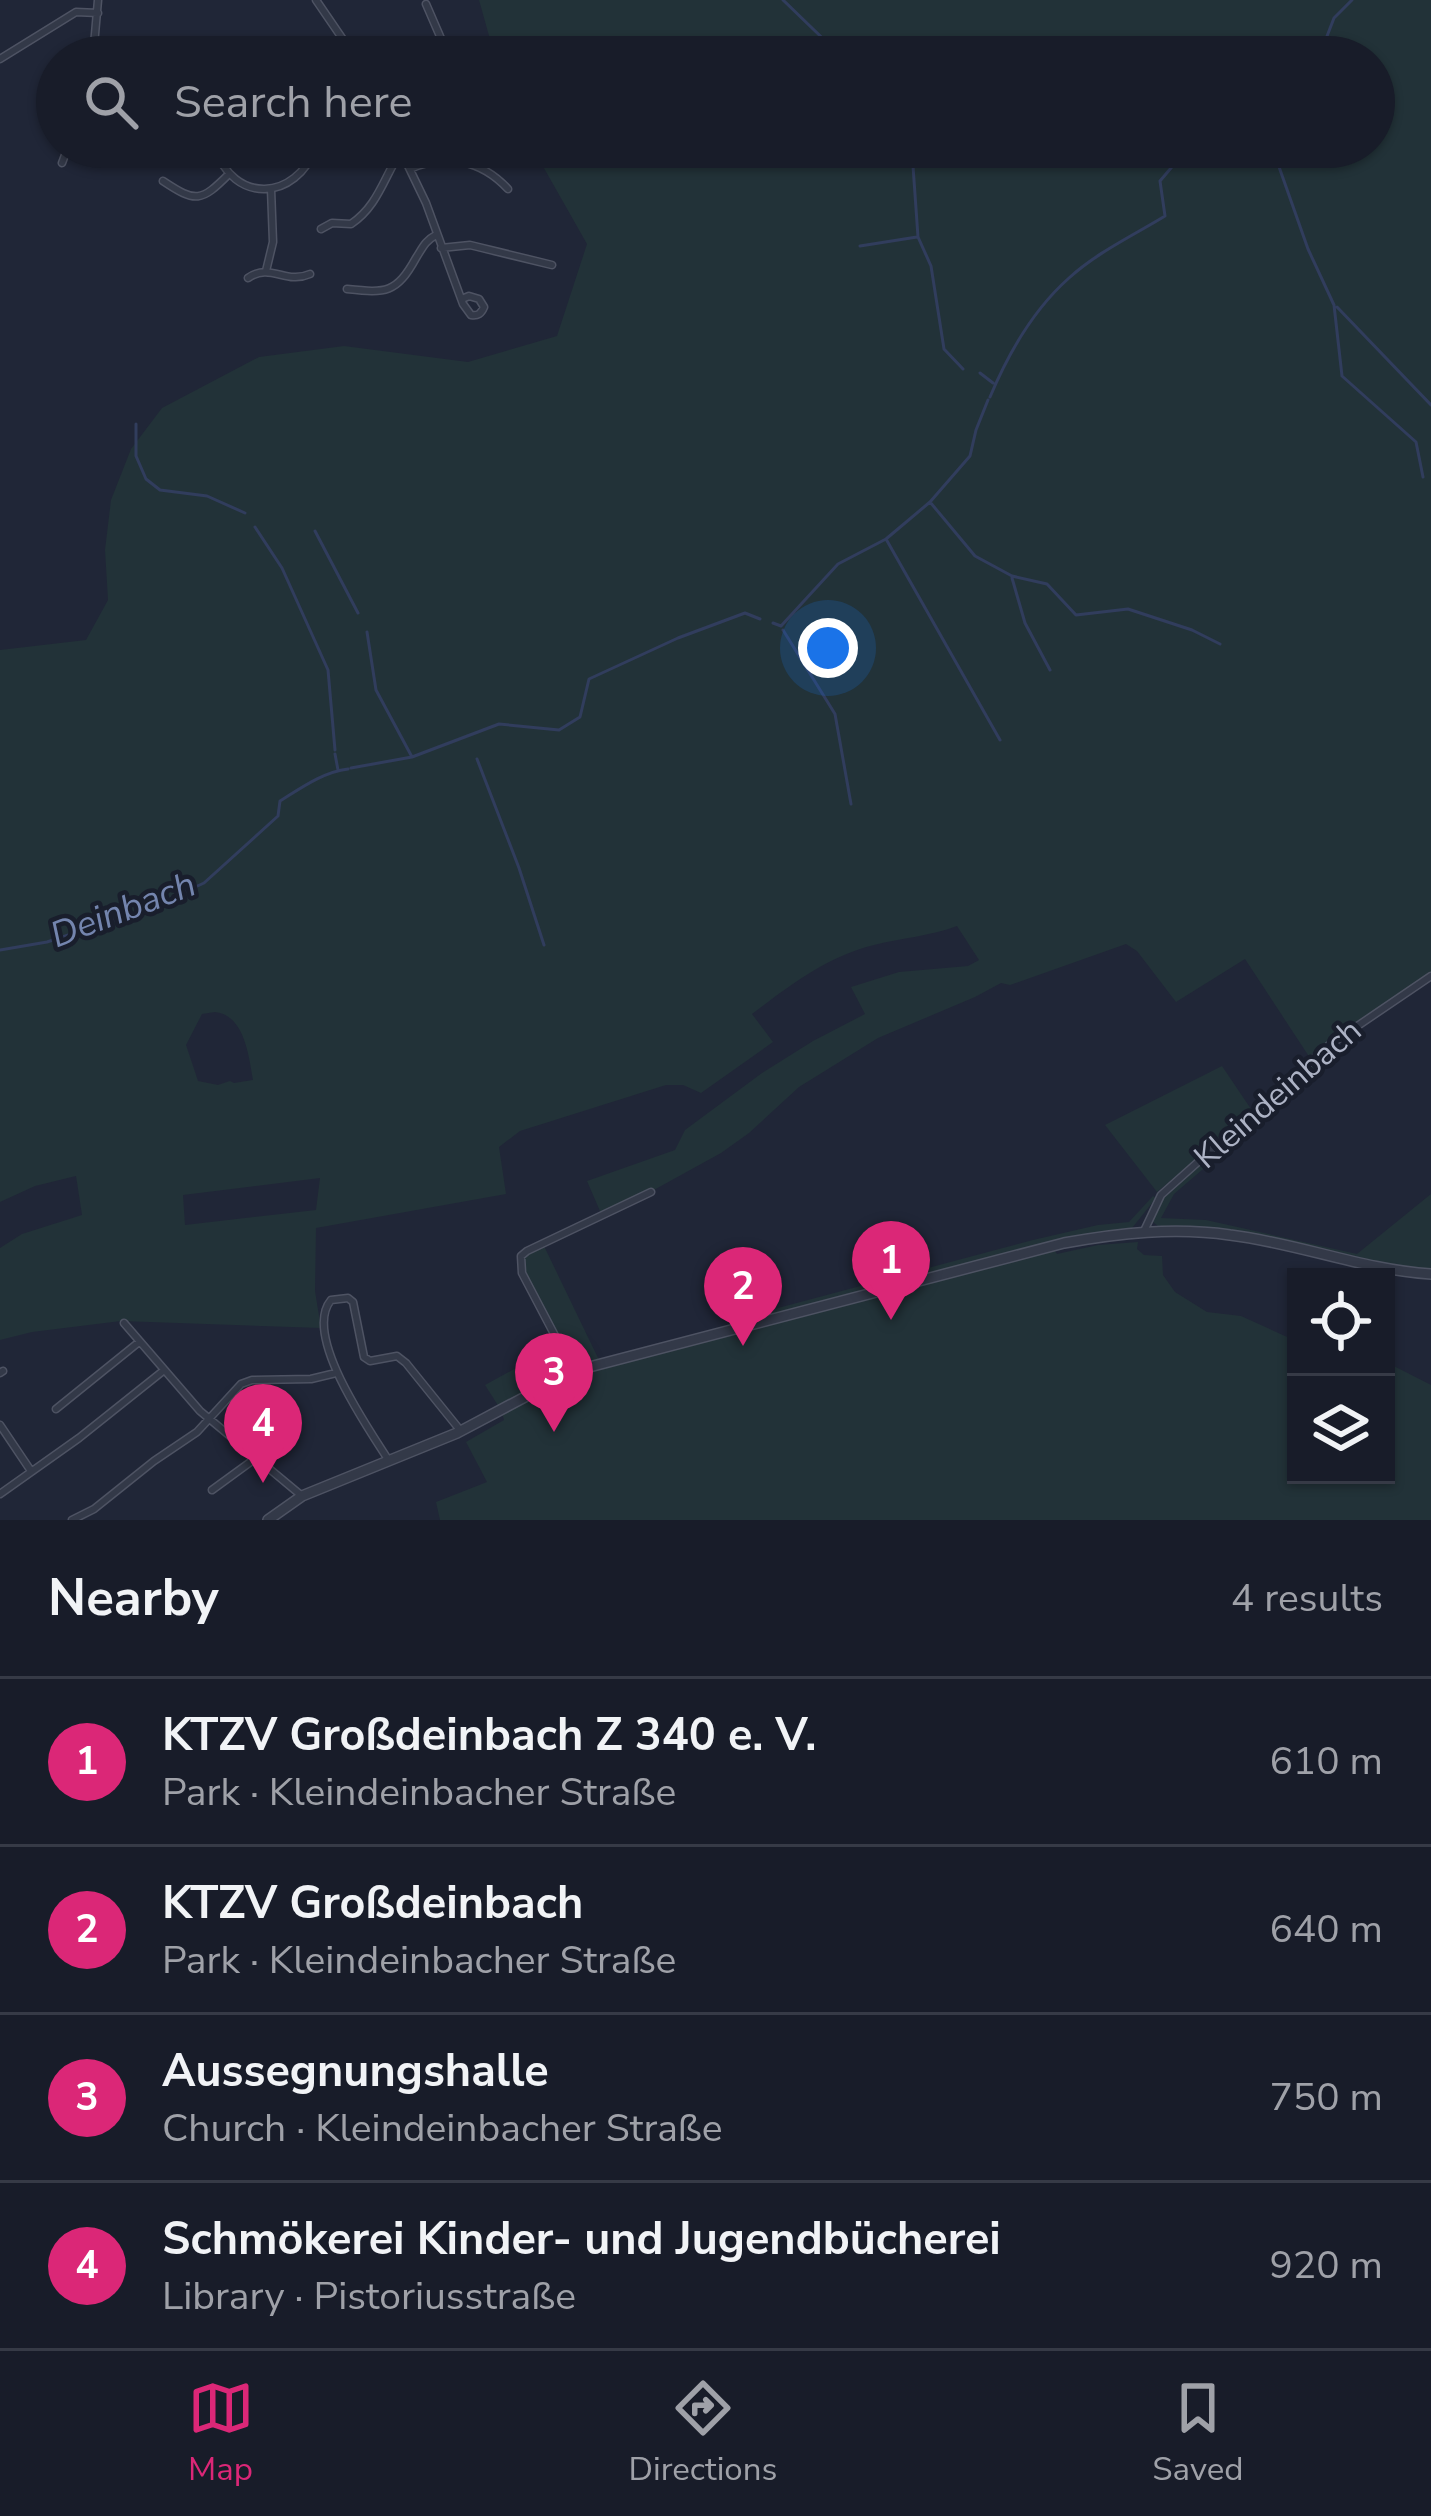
<!DOCTYPE html>
<meta charset="utf-8">
<style>
:root{--surface:#181c29;--page:#212531;--text:#f1f3f6;--muted:#9fa1a8;--line:#363a46;--accent:#db2777}
body{margin:0;font-family:"Nunito Sans",sans-serif;background:var(--page);color:var(--text)}
.controls{position:absolute;right:36px;bottom:36px;display:grid;overflow:hidden;border-radius:0px;box-shadow:0 3px 9px #0004}
.controls button{width:108px;height:108px;display:grid;place-items:center;padding:0;border:0;border-bottom:3px solid var(--line);background:var(--surface);color:var(--text);font:60px sans-serif}
.you{position:absolute;left:828px;top:648px;width:42px;height:42px;margin:-30px;border:9px solid #fff;border-radius:50%;background:#1a73e8;box-shadow:0 0 0 18px #1a73e833}
.badge{display:grid;place-items:center;width:78px;height:78px;border-radius:50%;background:var(--accent);color:#fff;font-size:39px;font-weight:700}
.pin{position:absolute;translate:-50% -99px;filter:drop-shadow(0 3px 6px #0008)}
.pin::after{content:'';position:absolute;top:63px;width:42px;height:36px;background:inherit;clip-path:polygon(0 0,100% 0,50% 100%)}
.list{margin:0;padding:0;list-style:none}
h2{display:flex;justify-content:space-between;align-items:center;height:156px;margin:0;padding:0 48px;font-size:51px}
h2 small{font-size:39px;font-weight:400;color:var(--muted)}
.list li{display:grid;grid-template-columns:78px 1fr auto;gap:36px;align-items:center;box-sizing:border-box;height:168px;padding:0 48px;border-top:3px solid var(--line)}
.list b{display:block;font-size:45px;white-space:nowrap}
.list p{margin:0;font-size:39px;white-space:nowrap;color:var(--muted)}
.list em{font-size:39px;font-style:normal;color:var(--muted)}
.icon{flex:none;width:66px;height:66px;fill:none;stroke:currentColor;stroke-width:2;stroke-linecap:round;stroke-linejoin:round}
.map{position:relative;flex:none;width:1431px;height:1520px;overflow:hidden}
.search{position:absolute;background:var(--surface);box-shadow:0 3px 9px #0004;left:36px;right:36px;top:36px;height:132px;display:flex;align-items:center;gap:30px;box-sizing:border-box;padding:0 42px;border-radius:66px;color:var(--muted);font-size:45px}
.sheet{height:828px;background:var(--surface)}
nav{display:flex;justify-content:space-around;align-items:center;box-sizing:border-box;height:168px;border-top:3px solid var(--line);background:var(--surface);font-size:33px;color:var(--muted)}
nav a{display:grid;justify-items:center;gap:6px}
nav .on{color:var(--accent)}
.map>svg:first-child{display:block}
.green{fill:#223238;fill-rule:evenodd}
.lines{fill:none;stroke-linecap:round;stroke-linejoin:round}
.stream{stroke:#313d5d;stroke-width:3}
.minor-casing{stroke:#4e5363;stroke-width:9}
.tertiary-casing{stroke:#4e5363;stroke-width:12}
.minor{stroke:#333948;stroke-width:6}
.tertiary{stroke:#333948;stroke-width:9}
.labels{text-anchor:middle;dominant-baseline:central;stroke-width:9;stroke-linejoin:round;paint-order:stroke}
.street-label{font-size:33px;fill:#adb3c5;stroke:#191e2c}
.water-label{font-size:36px;font-style:italic;fill:#7485ae;stroke:#191e2c}
</style>
<div class="map">
<svg width="1431" height="1520" viewBox="0 0 1431 1520">
<rect width="100%" height="100%" fill="#202637"/>
<!-- green -->
<path class="green" d="M479 0H1431V972L1350 1026 1310 1058 1245 959 1176 1002 1137 951 1126 944 1010 985 1001 983 975 997 878 1038 799 1087 749 1133 721 1153 603 1218 587 1181 675 1150 685 1130 762 1073 813 1041 865 1014 851 987 899 972 968 966 979 960 957 926C930 936 902 938 874 945 828 956 789 986 752 1014L773 1042 701 1093 683 1085H666L520 1131 499 1147 506 1194 316 1228 315 1291 321 1328 121 1321 32 1332 0 1340V1248L22 1234 82 1215 76 1176 35 1186 0 1202V650L86 640 108 600 105 550 111 500 131 449 162 408 259 357 344 346 468 362 557 336 587 244 532 147H1374V57H495ZM215 1012C245 1015 249 1058 253 1080L234 1083 230 1081 218 1085 198 1081 186 1045 202 1014ZM320 1178 316 1210 185 1225 183 1195Z
M1323 1054 1332 1058 1174 1194 1161 1218 1206 1220 1357 1254 1431 1194V1271L1393 1268 1261 1237 1159 1227 1153 1222 1154 1209 1167 1194Z
M1222 1066 1253 1112 1157 1192 1105 1125Z
M1153 1196 1156 1198 1132 1228 1039 1245 735 1325 733 1320 1033 1240 1098 1225 1129 1222Z
M1138 1242 1137 1249 1144 1255 1162 1256 1163 1275 1175 1292 1207 1312 1241 1316 1296 1341V1475H1386V1362L1431 1385V1520H440L436 1502 487 1482 466 1442 504 1420 502 1413 572 1377 1054 1250 1057 1254 1098 1245Z
M544 1246 599 1360 579 1368 576 1365 572 1366 526 1277 522 1261 528 1253Z
M558 1345 568 1366 566 1371 499 1407 485 1385Z"/>
<g class="lines">
<!-- stream -->
<path class="stream" d="M783 0 842 57
M1319 57 1334 18 1352 0
M907 147 911 155
M1272 147 1308 249 1334 305 1342 376 1416 442 1423 477
M913 166 918 237 931 266 944 349 963 369
M860 246 917 237
M1337 307 1431 405
M980 373 993 383
M990 397C1008 354 1034 309 1069 278 1096 253 1134 235 1165 216L1160 181 1182 155 1193 147
M136 424V456L146 479 160 490 207 496 245 513
M930 502 975 556 1012 576 1047 584 1076 615 1128 609 1192 630 1220 644
M255 527 282 568 328 670 335 750
M315 531 358 613
M886 539 1000 740
M1012 578 1025 623 1050 670
M773 623 781 626 838 564 886 539 930 502 970 456 976 430 988 400
M783 630 835 714 851 804
M367 632 376 690 412 757
M335 754 338 770
M477 759 519 868 544 945
M351 768 412 757 499 724 559 730 580 717 589 679 678 638 745 613 760 619
M0 950 47 942 145 910 204 883 278 816 280 801C301 788 323 772 348 769"/>
<defs>
<path id="minor" d="M316 0 355 57
M426 4 449 57
M93 57 98 0
M0 59 76 12 98 13
M215 147C233 205 296 201 316 147
M399 147 426 203 463 304 471 315C478 316 481 314 484 307L479 299 469 296 462 299
M62 163 68 147
M410 169C446 153 481 160 508 189
M163 181C196 203 201 202 229 174
M321 229 332 223 351 224C378 206 384 177 401 151
M441 248 470 245 552 265
M266 271 273 242 271 189
M248 278C271 262 285 285 310 274
M347 289C386 293 396 294 416 258 423 247 425 241 436 235
M1144 1231 1161 1195 1328 1046 1431 976
M124 1323 200 1411 302 1496
M573 1370 522 1273 521 1256 527 1251 651 1192
M0 1373 3 1371
M56 1409 139 1342
M0 1425 31 1471
M389 1461C369 1429 302 1335 331 1300L348 1298 353 1302 364 1357 370 1361 397 1356 406 1363 460 1430
M212 1490 256 1458
M0 1494 79 1438 163 1371
M72 1520 94 1509 154 1461 197 1432 241 1384 252 1380 311 1379 336 1373"/>
<path id="tertiary" d="M268 1520 302 1496 457 1433 574 1371 1064 1243C1120 1233 1174 1227 1230 1235 1298 1243 1363 1270 1431 1274"/>
</defs>
<!-- minor casing -->
<use href="#minor" class="minor-casing"/>
<!-- tertiary casing -->
<use href="#tertiary" class="tertiary-casing"/>
<!-- minor -->
<use href="#minor" class="minor"/>
<!-- tertiary -->
<use href="#tertiary" class="tertiary"/>
</g>
<g class="labels">
<!-- street labels -->
<g class="street-label">
<text transform="translate(1278 1094) rotate(-41)">Kleindeinbach</text>
</g>
<!-- water labels -->
<g class="water-label">
<text transform="translate(123 910) rotate(-21)">Deinbach</text>
</g>
</g>
</svg>
<div class="controls">
<button><svg class="icon" aria-label="locate" viewBox="0 0 24 24"><circle cx="12" cy="12" r="6"/><path d="M12 2v4M12 18v4M2 12h4M18 12h4"/></svg></button>
<button><svg class="icon" aria-label="layers" viewBox="0 0 24 24"><path d="M12 4l9 5-9 5-9-5zM3 14l9 5 9-5"/></svg></button>
</div>
<div class="you"></div>
<div class="pin badge" style="left:891px;top:1320px">1</div>
<div class="pin badge" style="left:743px;top:1346px">2</div>
<div class="pin badge" style="left:554px;top:1432px">3</div>
<div class="pin badge" style="left:263px;top:1483px">4</div>
<div class="search"><svg class="icon" aria-label="search" viewBox="0 0 24 24"><circle cx="10" cy="10" r="6"/><path d="M15 15l6 6"/></svg>Search here</div>
</div>
<section class="sheet">
<h2>Nearby<small>4 results</small></h2>
<ul class="list">
<li><span class="badge">1</span><div><b>KTZV Großdeinbach Z 340 e. V.</b><p>Park · Kleindeinbacher Straße</p></div><em>610 m</em></li>
<li><span class="badge">2</span><div><b>KTZV Großdeinbach</b><p>Park · Kleindeinbacher Straße</p></div><em>640 m</em></li>
<li><span class="badge">3</span><div><b>Aussegnungshalle</b><p>Church · Kleindeinbacher Straße</p></div><em>750 m</em></li>
<li><span class="badge">4</span><div><b>Schmökerei Kinder- und Jugendbücherei</b><p>Library · Pistoriusstraße</p></div><em>920 m</em></li>
</ul>
</section>
<nav>
<a class="on"><svg class="icon" aria-label="map" viewBox="0 0 24 24"><path d="M3 6l6-2 6 2 6-2v14l-6 2-6-2-6 2zM9 4v14M15 6v14"/></svg>Map</a>
<a><svg class="icon" aria-label="directions" viewBox="0 0 24 24"><path d="M12 3l9 9-9 9-9-9zM9 14v-3h6M13 9l2 2-2 2"/></svg>Directions</a>
<a><svg class="icon" aria-label="saved" viewBox="0 0 24 24"><path d="M7 4h10v16l-5-4-5 4z"/></svg>Saved</a>
</nav>
